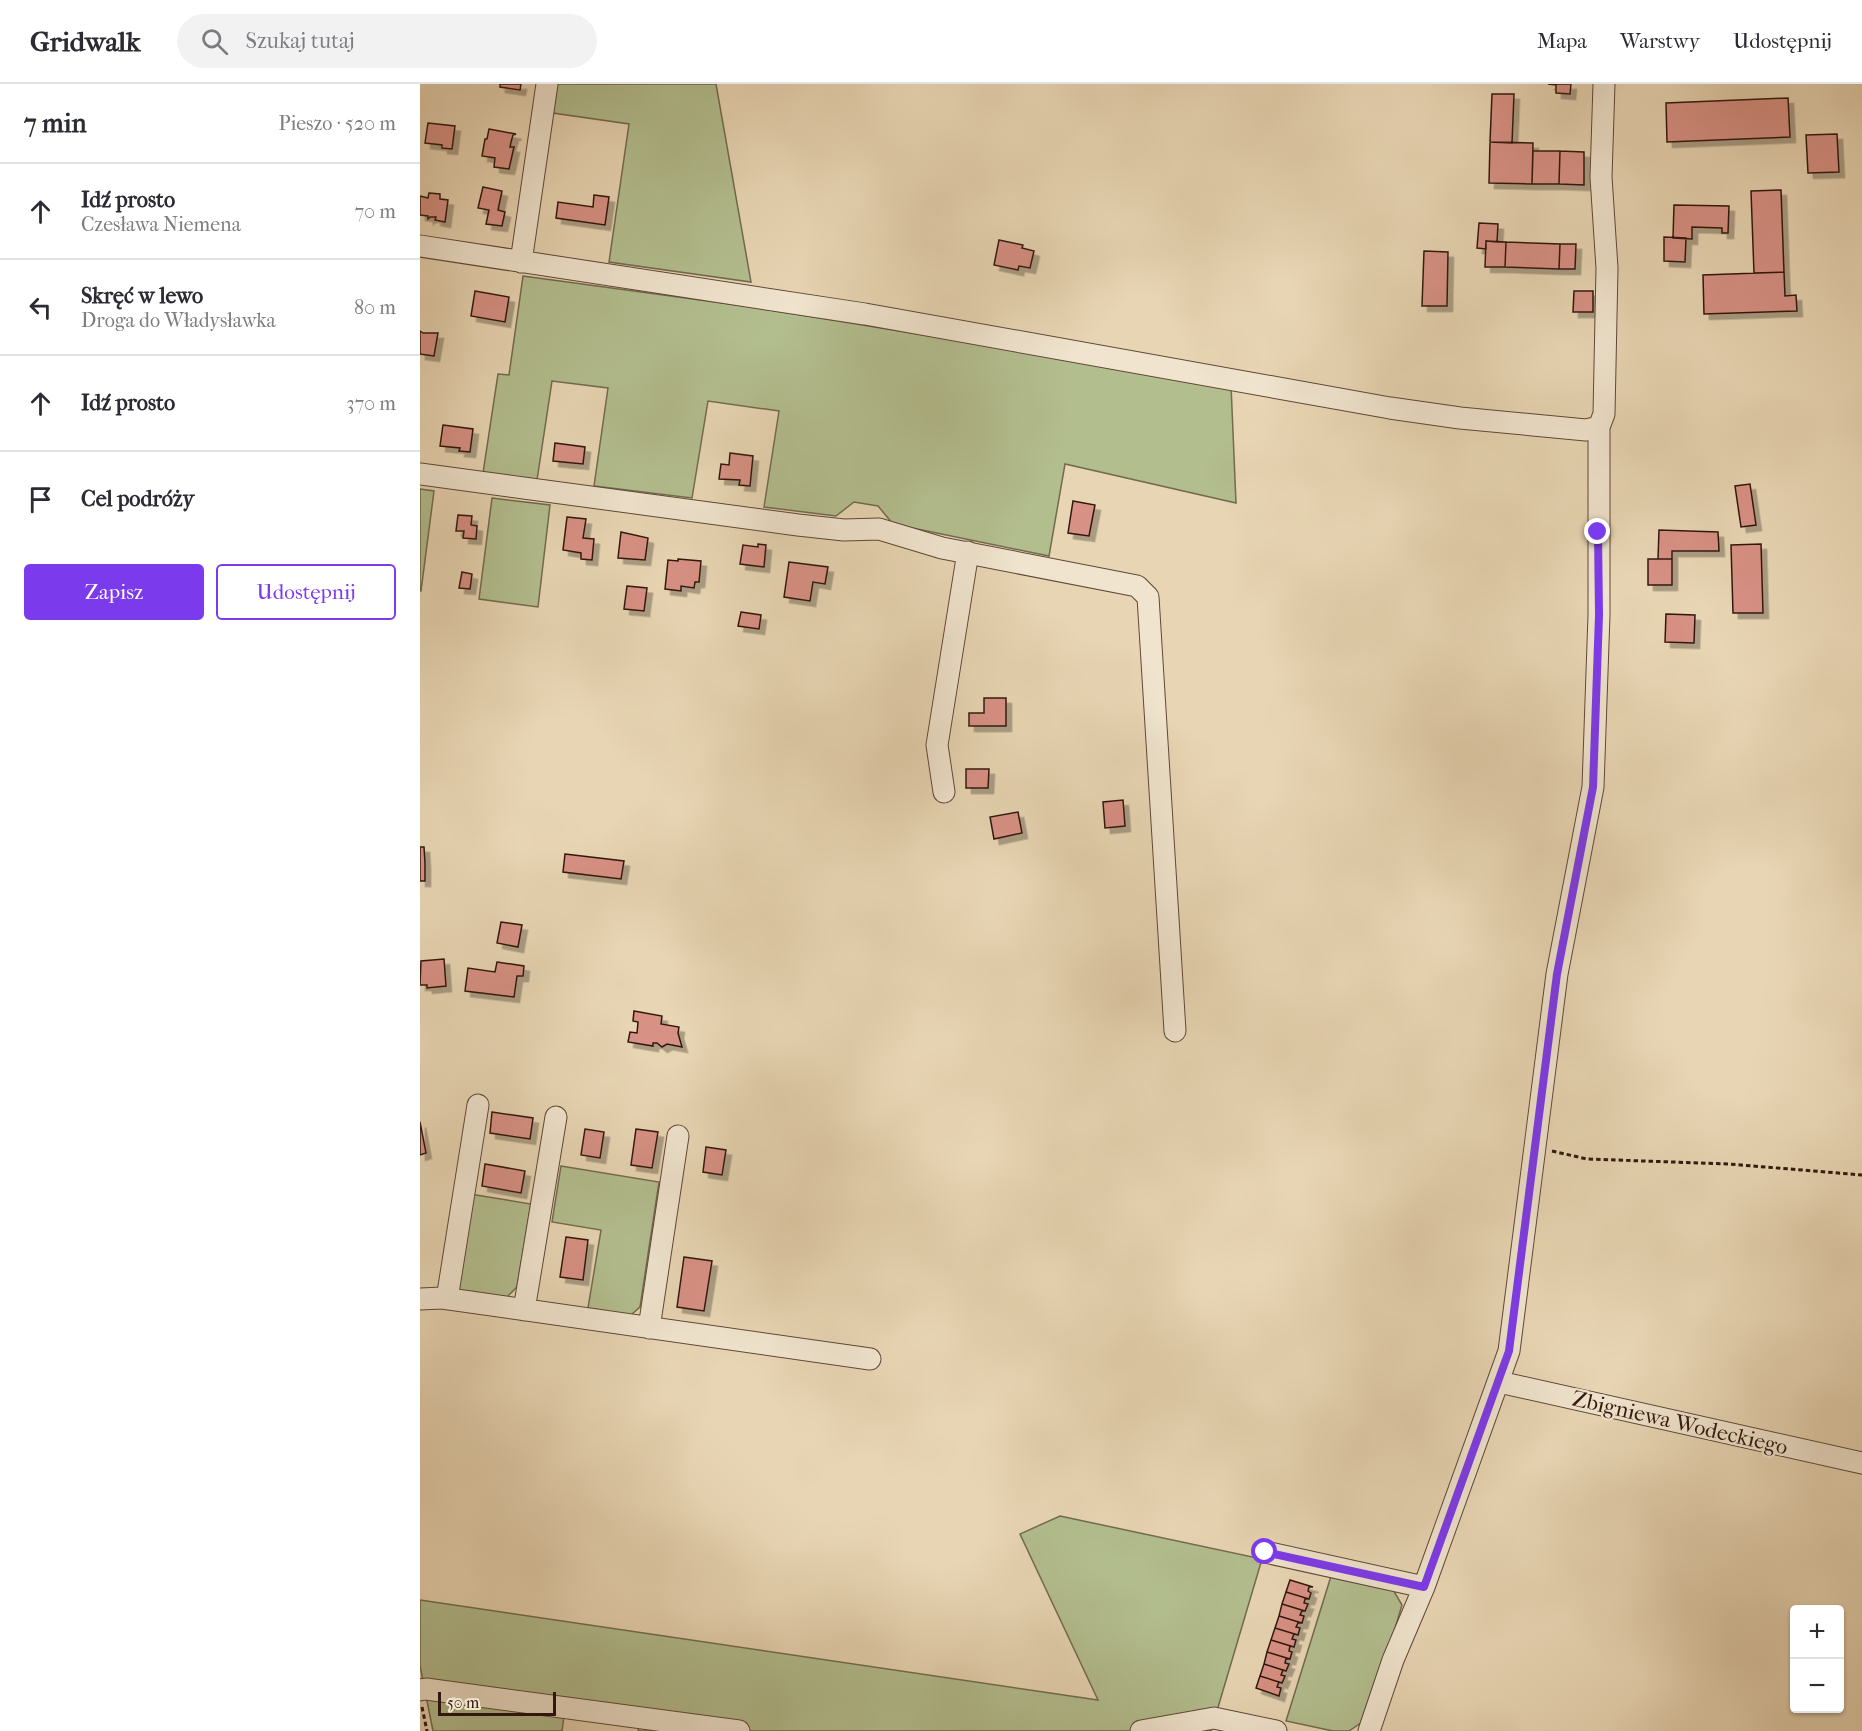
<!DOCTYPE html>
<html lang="pl">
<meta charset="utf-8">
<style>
:root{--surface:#fff;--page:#f2f2f3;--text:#2b2b33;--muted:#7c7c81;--line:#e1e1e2;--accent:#7c3aed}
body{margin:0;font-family:"IM FELL French Canon",serif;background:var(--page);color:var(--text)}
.controls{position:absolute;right:18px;bottom:18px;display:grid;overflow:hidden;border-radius:6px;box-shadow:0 2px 4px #0004}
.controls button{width:54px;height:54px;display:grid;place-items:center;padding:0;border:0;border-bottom:2px solid var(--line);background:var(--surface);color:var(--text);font:30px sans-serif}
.scale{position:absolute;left:18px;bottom:15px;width:118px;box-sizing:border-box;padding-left:6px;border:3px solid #32180e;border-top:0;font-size:16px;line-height:21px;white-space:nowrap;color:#32180e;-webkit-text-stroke:4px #f0e4ce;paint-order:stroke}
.stop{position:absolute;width:18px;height:18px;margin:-14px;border:4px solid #7c3aed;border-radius:50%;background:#fff}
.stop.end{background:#7c3aed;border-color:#fff;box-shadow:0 2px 6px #0008}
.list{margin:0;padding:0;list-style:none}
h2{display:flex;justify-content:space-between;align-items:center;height:78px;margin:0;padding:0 24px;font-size:26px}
h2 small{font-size:20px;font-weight:400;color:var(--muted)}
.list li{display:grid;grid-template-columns:39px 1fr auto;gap:18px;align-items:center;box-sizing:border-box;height:96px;padding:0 24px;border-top:2px solid var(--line)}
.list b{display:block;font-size:22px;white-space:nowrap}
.list p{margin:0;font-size:20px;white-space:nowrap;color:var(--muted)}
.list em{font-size:20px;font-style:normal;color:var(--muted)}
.actions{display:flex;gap:12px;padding:18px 24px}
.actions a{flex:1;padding:14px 0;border:2px solid var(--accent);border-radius:6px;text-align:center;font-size:21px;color:var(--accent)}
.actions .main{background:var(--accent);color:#fff}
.icon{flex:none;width:33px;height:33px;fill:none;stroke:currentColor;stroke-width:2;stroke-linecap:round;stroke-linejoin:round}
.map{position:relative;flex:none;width:1442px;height:1647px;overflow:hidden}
header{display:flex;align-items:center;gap:36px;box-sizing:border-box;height:84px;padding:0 30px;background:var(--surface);border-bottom:2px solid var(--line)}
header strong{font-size:28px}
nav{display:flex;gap:33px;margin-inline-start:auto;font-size:21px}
.search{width:420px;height:54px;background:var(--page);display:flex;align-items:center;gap:15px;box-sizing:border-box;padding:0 21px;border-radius:33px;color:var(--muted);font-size:22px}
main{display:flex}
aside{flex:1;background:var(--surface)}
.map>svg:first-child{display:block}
.green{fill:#b3be8f;stroke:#726b4e;stroke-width:1.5}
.building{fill:#d89185;stroke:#32180e;stroke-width:1.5;filter:url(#shadow)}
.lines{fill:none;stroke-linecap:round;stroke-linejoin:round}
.minor-casing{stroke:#604737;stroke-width:23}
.path{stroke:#32180e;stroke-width:3;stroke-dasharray:4.5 3;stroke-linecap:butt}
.minor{stroke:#f0e4ce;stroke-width:21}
.route{stroke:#7c3aed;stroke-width:8}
.labels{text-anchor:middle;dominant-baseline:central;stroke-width:4.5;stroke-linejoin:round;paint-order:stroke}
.street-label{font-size:22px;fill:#32180e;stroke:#f0e4ce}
</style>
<header>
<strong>Gridwalk</strong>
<div class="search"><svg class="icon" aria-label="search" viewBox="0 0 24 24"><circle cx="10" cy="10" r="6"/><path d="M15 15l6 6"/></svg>Szukaj tutaj</div>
<nav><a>Mapa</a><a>Warstwy</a><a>Udostępnij</a></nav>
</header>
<main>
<aside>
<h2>7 min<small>Pieszo · 520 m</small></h2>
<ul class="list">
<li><svg class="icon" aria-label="ahead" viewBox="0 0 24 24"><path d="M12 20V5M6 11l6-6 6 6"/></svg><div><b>Idź prosto</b><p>Czesława Niemena</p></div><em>70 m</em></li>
<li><svg class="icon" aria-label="left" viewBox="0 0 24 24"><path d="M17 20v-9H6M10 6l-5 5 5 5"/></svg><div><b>Skręć w lewo</b><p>Droga do Władysławka</p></div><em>80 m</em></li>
<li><svg class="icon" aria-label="ahead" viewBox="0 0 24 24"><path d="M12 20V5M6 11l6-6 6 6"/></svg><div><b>Idź prosto</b></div><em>370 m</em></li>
<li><svg class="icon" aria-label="arrive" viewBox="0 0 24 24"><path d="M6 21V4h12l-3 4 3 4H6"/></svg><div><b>Cel podróży</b></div></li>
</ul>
<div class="actions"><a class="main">Zapisz</a><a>Udostępnij</a></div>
</aside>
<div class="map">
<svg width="1442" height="1647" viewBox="0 0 1442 1647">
<defs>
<filter id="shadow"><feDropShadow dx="5.5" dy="5.5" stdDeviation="0" flood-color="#0004"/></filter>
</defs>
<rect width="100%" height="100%" fill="#e8d5b3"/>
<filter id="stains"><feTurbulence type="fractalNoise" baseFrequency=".00333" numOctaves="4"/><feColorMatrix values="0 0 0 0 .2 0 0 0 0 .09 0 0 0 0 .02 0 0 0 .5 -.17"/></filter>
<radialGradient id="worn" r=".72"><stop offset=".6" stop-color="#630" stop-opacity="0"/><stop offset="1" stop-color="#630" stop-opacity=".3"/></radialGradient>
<!-- green -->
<path class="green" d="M137 0H296L331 198 189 178 209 40 133 29Z
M103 192 332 223 811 301 816 419 645 380 629 472 473 440 458 422 434 418 416 432 344 423 359 327 288 317 272 414 174 402 188 304 132 297 117 396 63 389 78 290 89 291Z
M0 405 14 407 1 507H0Z
M72 414 130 421 118 523 59 515Z
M141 1082 239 1098 220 1223 211 1231 168 1224 181 1146 132 1138Z
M50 1110 111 1120 97 1203 87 1213 36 1206Z
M640 1432 842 1475 791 1647H218L219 1643 144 1632 142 1647H13L0 1582V1516L678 1616 600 1450Z
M912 1489 971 1502 982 1521 948 1634 929 1647H913L866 1637Z"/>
<!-- building -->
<path class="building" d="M80 0H101L100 6 80 3Z
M1128 0H1151L1150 10 1136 9V1Z
M1072 10H1094L1092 59 1070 58Z
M1368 14 1370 53 1247 58 1246 19Z
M8 39 35 42 32 65 22 64V61L5 59Z
M69 45 96 50 93 51 91 58 90 63H94L89 85 74 83 75 74 62 72 65 55H67Z
M1417 50 1419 88 1388 89 1386 51Z
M1070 58 1113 59 1112 100 1069 99Z
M1113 67H1140L1139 100H1112Z
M1140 67 1164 68V101L1139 100Z
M63 103 82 107 78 126 85 128 82 142 66 140 69 126 58 124Z
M1361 106 1364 188 1334 189 1331 107Z
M9 109 20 110V115L28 116 25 138 15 136 16 133H10L8 135V132L0 131V112L8 114Z
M174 111 189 113 185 141 136 134 138 118 173 123Z
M1254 121 1309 122 1308 149H1302V144L1272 143V155L1253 154Z
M1059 139 1078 140 1077 158 1066 157V165L1057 164Z
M1244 153 1266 154 1265 178 1244 177Z
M579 156 603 161 602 164 614 167 610 184 599 182 598 186 574 181Z
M1066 157 1086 158 1085 183H1065Z
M1086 158 1140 160 1139 185 1085 183Z
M1140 160H1156L1155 185H1139Z
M1004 167 1028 168 1027 222H1002Z
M1364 188 1365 212 1376 211 1377 227 1284 230 1283 191Z
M55 207 89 213 85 238 51 232Z
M1154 207H1173V228H1153Z
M0 247 3 249H18L14 272 0 270Z
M23 341 53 345 50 368 39 367 40 364 20 362Z
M135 359 165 363 163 380 133 377Z
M310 369 333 372 330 402 319 401 320 396 299 395 301 380 309 381Z
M1330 400 1336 441 1321 443 1315 402Z
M653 417 675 421 669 452 648 449Z
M38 431 52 432 51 441 57 442 56 455 43 454 44 447H36Z
M147 433 166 435 163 454 174 455 172 476 161 475V469L143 466Z
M1239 446 1298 448 1299 467H1252V475H1238Z
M201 448 228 454 225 476 198 474Z
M338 460 346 461 344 483 320 480 323 461 338 463Z
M1341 460 1343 529H1313L1311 461Z
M258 475 281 477 279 498H275L274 504 261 502V507L245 505 248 476 258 477Z
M1228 475H1252V501H1228Z
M369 478 408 483 405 500 393 498 390 517 364 513Z
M42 488 52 490 50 505 39 504Z
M207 502 227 504 224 527 204 525Z
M321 528 341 531 339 545 318 542Z
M1246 530 1275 531 1274 559 1245 558Z
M564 614H586V642H549V629H564Z
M546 685H569L568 704H546Z
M703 716 705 742 685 744 683 718Z
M598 728 602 749 574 755 570 733Z
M0 763H4L5 779V797H0Z
M145 770 204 777 201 795 143 788Z
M81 838 102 841 98 863 77 859Z
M24 875 26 902 7 904V901H0L1 877Z
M77 878 104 882 103 892H97L94 913 45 907 48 884 75 888Z
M214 927 242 932 241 940 259 943 258 949 262 963 247 960 242 963 237 959H233V962L208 958 210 948 217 949 218 938 213 937Z
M72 1028 113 1034 110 1055 70 1049Z
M0 1038 6 1069 0 1071Z
M165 1045 184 1048 180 1074 161 1071Z
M216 1045 238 1048 232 1084 211 1081Z
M286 1063 306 1066 302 1091 283 1088Z
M65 1080 105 1087 101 1109 62 1102Z
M146 1153 168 1156 163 1196 140 1193Z
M264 1173 292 1177 284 1227 257 1223Z
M870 1496 893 1503H889L888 1507 891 1509 889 1515 866 1508Z
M866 1508 889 1515H885L884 1519 888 1520 885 1527 862 1520Z
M862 1520 885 1527H882L880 1531 884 1532 882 1539 859 1532Z
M859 1532 882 1539H878L876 1543 880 1544 878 1551 855 1544Z
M855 1544 878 1551 874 1550 872 1555 876 1556 874 1563 851 1556Z
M851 1556 874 1563 870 1562 869 1567 872 1568 870 1575 847 1568Z
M847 1568 870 1575H866L865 1579 869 1580 866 1587 844 1580Z
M844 1580 866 1587 863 1586 861 1591 865 1592 862 1599 840 1592Z
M840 1592 862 1599 859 1598 857 1603 861 1604 859 1612 836 1604Z"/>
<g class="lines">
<defs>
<path id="minor" d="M0 162 445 230 970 324 1040 334 1166 346 1179 343
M101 178 127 0
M0 390 378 441 424 446 459 445 522 464 717 502 728 513 755 947
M524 708 517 661 548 468
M0 1215 22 1214 450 1275
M27 1215 58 1021
M104 1226 136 1033
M229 1244 258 1052
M1079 1298 1442 1379
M845 1468 1004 1503
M0 1606 6 1605 319 1647
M721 1647 794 1634 856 1647
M949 1647 973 1576 1004 1503 1089 1267 1137 890 1173 703 1179 531V343L1184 330 1187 184 1181 93 1184 0"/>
</defs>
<!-- minor casing -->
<use href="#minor" class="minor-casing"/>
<!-- path -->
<path class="path" d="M1132 1067 1167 1075 1309 1080 1442 1091
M2 1623 7 1647"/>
<!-- minor -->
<use href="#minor" class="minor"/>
</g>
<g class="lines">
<!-- route -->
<path class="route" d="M845 1468 1004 1503 1089 1267 1137 890 1173 703 1179 531 1178 448"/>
</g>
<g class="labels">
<!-- street labels -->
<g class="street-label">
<text transform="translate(1260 1339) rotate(13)">Zbigniewa Wodeckiego</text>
</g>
</g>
<rect width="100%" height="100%" filter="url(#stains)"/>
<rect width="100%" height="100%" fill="url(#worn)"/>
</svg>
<div class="controls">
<button>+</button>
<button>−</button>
</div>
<div class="scale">50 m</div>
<div class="stop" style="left:845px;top:1468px"></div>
<div class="stop end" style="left:1178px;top:448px"></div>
</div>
</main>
